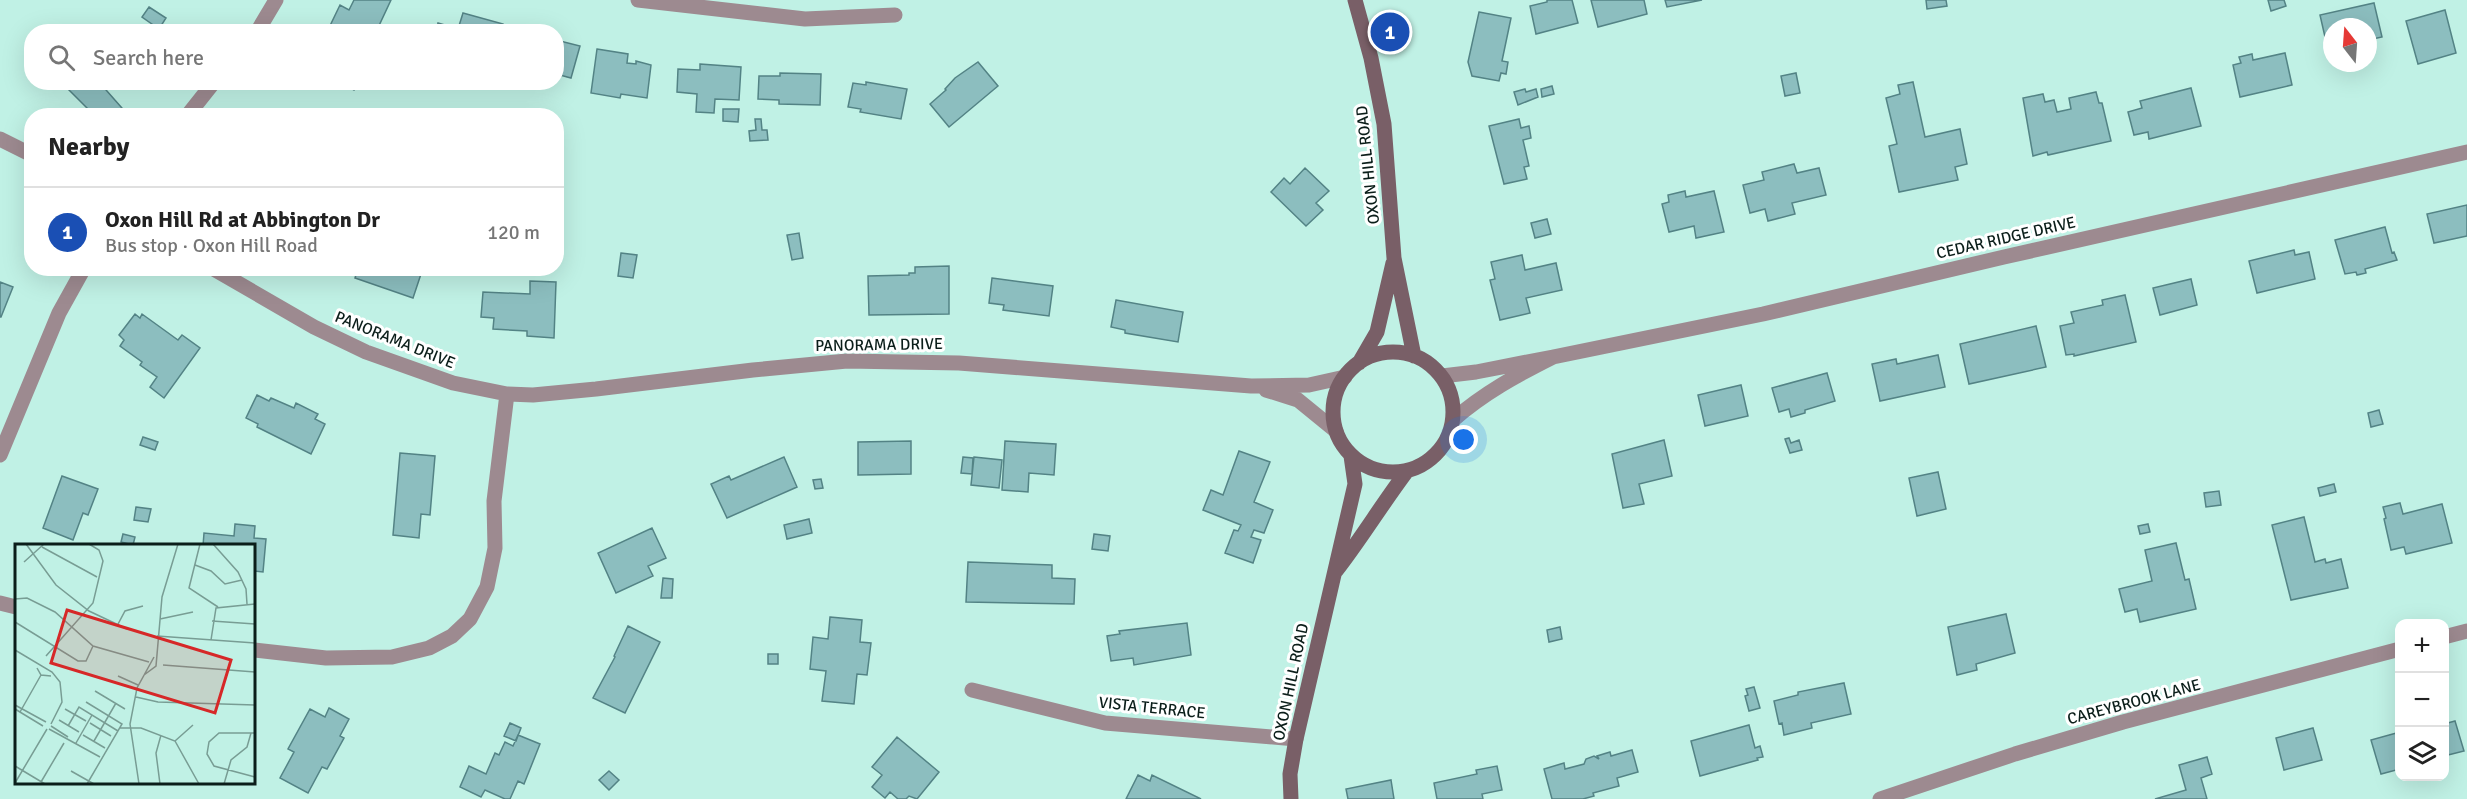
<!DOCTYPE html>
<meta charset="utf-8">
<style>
:root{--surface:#fff;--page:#f2f2f2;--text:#222;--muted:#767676;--line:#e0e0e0;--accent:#b62c6a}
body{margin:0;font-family:Signika,sans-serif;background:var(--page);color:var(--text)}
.controls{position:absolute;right:18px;bottom:18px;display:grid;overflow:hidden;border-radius:12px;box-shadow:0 6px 24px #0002}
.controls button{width:54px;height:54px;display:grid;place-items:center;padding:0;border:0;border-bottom:2px solid var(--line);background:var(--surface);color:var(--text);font:30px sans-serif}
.compass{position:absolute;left:2323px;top:18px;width:54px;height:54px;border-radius:50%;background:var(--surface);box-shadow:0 6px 24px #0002;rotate:343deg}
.you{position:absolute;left:1464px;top:440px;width:21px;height:21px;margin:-15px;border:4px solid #fff;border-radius:50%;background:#1a73e8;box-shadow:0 0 0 9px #1a73e833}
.badge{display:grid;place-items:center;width:39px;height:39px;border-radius:50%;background:var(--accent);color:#fff;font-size:20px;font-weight:700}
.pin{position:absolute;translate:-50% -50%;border:3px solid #fff;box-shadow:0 2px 6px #0006}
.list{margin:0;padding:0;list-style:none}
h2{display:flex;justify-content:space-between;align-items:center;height:78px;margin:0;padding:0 24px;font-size:26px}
h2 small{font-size:20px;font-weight:400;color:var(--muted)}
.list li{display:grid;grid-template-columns:39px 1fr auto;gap:18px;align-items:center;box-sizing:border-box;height:90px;padding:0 24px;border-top:2px solid var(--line)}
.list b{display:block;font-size:22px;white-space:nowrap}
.list p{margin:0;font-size:20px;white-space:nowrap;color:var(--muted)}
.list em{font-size:20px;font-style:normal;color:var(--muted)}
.icon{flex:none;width:33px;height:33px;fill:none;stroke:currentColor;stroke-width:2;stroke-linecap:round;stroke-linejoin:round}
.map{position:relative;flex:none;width:2467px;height:799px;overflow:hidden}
.search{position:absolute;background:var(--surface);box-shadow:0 6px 24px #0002;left:24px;top:24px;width:540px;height:66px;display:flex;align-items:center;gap:15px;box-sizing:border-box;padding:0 21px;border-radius:24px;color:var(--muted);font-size:22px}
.panel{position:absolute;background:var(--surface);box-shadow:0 6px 24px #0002;left:24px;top:108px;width:540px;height:168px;border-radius:24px}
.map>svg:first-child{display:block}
.building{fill:#8cbebf;stroke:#538385;stroke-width:1.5}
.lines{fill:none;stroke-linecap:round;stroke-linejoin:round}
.street{stroke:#9d8a90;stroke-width:15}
.secondary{stroke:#795f67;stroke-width:15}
.labels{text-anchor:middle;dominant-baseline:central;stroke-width:6;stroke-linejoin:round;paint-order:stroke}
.street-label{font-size:16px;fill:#0b1e1a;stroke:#fff}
.inset-road{fill:none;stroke:#789d94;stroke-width:1.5}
.view{fill:#d62828;fill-opacity:0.15;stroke:#d62828;stroke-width:3}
.inset-edge{fill:none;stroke:#0b1e1a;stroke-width:3}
</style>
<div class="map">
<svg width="2467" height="799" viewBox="0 0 2467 799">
<rect width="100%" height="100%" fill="#c0f1e5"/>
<!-- building -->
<path class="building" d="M354 0H391L376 32H327L340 5 349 10Z
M1547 0H1572L1578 23 1536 34 1530 6 1547 2Z
M1591 0H1644L1647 14 1598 27Z
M1665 0H1702L1667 7Z
M1926 0H1946L1947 6 1927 9Z
M2268 0H2284L2286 6 2271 11Z
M2374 3 2382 37 2368 40V27H2332V49L2328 50 2320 15Z
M149 7 166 18 159 29 142 17Z
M2445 10 2456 53 2418 64 2406 21Z
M1479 12 1511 18 1502 61 1508 62 1506 74 1501 73 1499 81 1472 76 1468 62Z
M463 13 503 24 501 32H436L438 23 458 29Z
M556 40 580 46 571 78 556 74Z
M597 49 628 54 627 63 636 64V61L651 65 647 98 621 94 620 98 591 93Z
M2285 53 2292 85 2240 97 2233 65 2241 63 2239 57 2252 54 2253 60Z
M978 62 998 86 949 127 930 104 946 90 945 89 955 78Z
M700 64 741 67 739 100 715 99 714 113 696 112 697 94 677 92 678 69 700 70Z
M780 73 821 74 820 105 779 104V100L758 99 759 76H780Z
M1796 73 1800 93 1785 96 1781 76Z
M67 82H99L129 116H95L64 85Z
M339 82H358L354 90Z
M866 82 907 89 901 119 860 112 861 109 848 107 853 83 866 85Z
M1913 82 1925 137 1960 129 1967 164 1955 167 1958 180 1899 192 1889 146 1897 144 1886 98 1900 94 1898 85Z
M1552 86 1554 94 1542 97 1541 89Z
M2191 88 2201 126 2149 139 2148 132 2134 135 2128 112 2142 108 2140 101Z
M1525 89 1526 92 1536 89 1538 97 1518 105 1514 92Z
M2096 92 2099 103H2102L2111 141 2048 155 2047 152 2033 156 2023 98 2043 94 2045 102 2054 100 2057 112 2071 109 2069 98Z
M723 109H739L738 122 723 121Z
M755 119H761L762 130H767L768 140 750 141 749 131 756 130Z
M1519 119 1521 128 1529 126 1531 138 1523 140 1529 166 1524 167 1527 179 1504 184 1489 126Z
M1794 164 1797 173 1819 168 1826 195 1792 203 1795 214 1768 221 1765 209 1750 213 1743 185 1764 180 1762 172Z
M1305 168 1329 191 1316 203 1323 210 1306 226 1271 192 1284 178 1290 184Z
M1685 191 1686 197 1714 191 1724 232 1696 238 1694 226 1669 232 1662 204 1669 202 1668 195Z
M2467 205V236L2434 243 2427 214Z
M1547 219 1551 234 1535 238 1531 223Z
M2385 227 2392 253 2394 252 2397 260 2365 269 2366 273 2357 275 2356 272 2345 274 2335 240Z
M799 233 803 258 792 260 787 235Z
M2294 250 2295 255 2309 252 2315 279 2257 293 2249 261Z
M621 253 637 255 633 278 618 276Z
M1522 255 1525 270 1556 263 1562 290 1526 298 1530 313 1500 320 1490 280 1495 279 1491 262Z
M949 266V314L869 315 868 276 909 275V273H915V267Z
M358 268H423L413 298 355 278Z
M992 278 1053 286 1049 316 1003 310 1004 305 989 303Z
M2191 279 2197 305 2160 315 2153 288Z
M530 281 556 282 554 338 527 336V331L493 329 494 318 481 317 483 292 530 294Z
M0 282 13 287 1 317H0Z
M2125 295 2136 342 2074 356V354L2066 355 2060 326 2074 323 2071 312 2103 305 2102 300Z
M1116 300 1183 312 1178 342 1125 333V330L1111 327Z
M135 314 140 318 142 314 178 340 182 335 200 348 164 398 150 387 157 377 140 365 142 362 120 346 124 340 119 335Z
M2036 326 2046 367 1969 384 1960 344Z
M1938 355 1945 387 1880 401 1872 364 1896 359 1897 364Z
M1827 373 1835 401 1805 410V413L1791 417 1789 409 1779 412 1772 388Z
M1741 385 1748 416 1705 426 1698 395Z
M257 395 269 401 271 398 294 408 296 403 318 414 315 419 325 424 311 454 257 427 258 424 246 418Z
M2379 410 2383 424 2371 427 2368 413Z
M143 437 158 442 155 450 140 445Z
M1789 438 1791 443 1799 440 1802 450 1790 453 1785 439Z
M1664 440 1672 476 1639 484 1644 504 1623 508 1612 454Z
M911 441V474L858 475V442Z
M1005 441 1056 444 1054 475 1029 473 1028 492 1002 490Z
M1239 451 1270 462 1254 502 1273 510 1264 533 1254 530 1251 537 1261 540 1253 563 1225 553 1234 530 1238 531 1241 525 1203 510 1211 490 1223 495Z
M400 453 435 456 430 515 421 514 419 538 393 535Z
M784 457 797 487 727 518 711 484 729 476 731 480Z
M963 457 973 458 972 474 961 473Z
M974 457 1002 460 999 488 971 485Z
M1938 472 1946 509 1917 516 1909 478Z
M62 476 98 489 88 515 83 513 73 540 43 528Z
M821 479 823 488 815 489 813 480Z
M2334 484 2336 492 2320 496 2318 488Z
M2219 491 2221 505 2206 507 2204 493Z
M2400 503 2403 514 2442 504 2452 543 2406 554 2404 547 2391 550 2384 519 2386 518 2383 507Z
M136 507 151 509 148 522 134 520Z
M2304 517 2315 562 2325 559 2326 563 2341 559 2348 588 2291 600 2272 525Z
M809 519 812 533 787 539 784 525Z
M235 524 255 526 254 538 266 539 263 572 254 571V546H203L204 533 234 536Z
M2148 524 2150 532 2140 534 2138 526Z
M652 528 666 558 648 566 653 576 616 593 598 553Z
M123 534 135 537 133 545 121 542Z
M1094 534 1110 536 1108 551 1092 549Z
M2176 543 2185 580 2189 579 2196 609 2140 622 2137 609 2125 612 2119 589 2152 581 2145 550Z
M968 562 1052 565V578L1075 579 1074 604 966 602Z
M663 578 673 579 672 598H661Z
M2006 614 2015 653 1976 664 1977 670 1957 675 1948 627Z
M830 617 862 620 860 642 871 643 867 675 857 674 854 704 822 701 826 671 810 669 813 637 828 639Z
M1187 623 1191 655 1134 665 1133 658 1111 661 1107 636 1120 634 1119 631Z
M628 626 660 642 625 713 593 698 615 657 614 656Z
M1560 627 1562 639 1549 642 1547 630Z
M768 654H778V664H768Z
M1844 683 1851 714 1811 723 1812 728 1784 735 1782 723 1779 724 1774 701 1798 695V692Z
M1754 687 1760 708 1749 711 1745 696 1748 695 1746 689Z
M329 708 349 719 340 736 344 738 327 769 322 767 308 793 280 778 294 752 288 749 310 709 325 717Z
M2455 721 2464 751 2444 756V724Z
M510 723 521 728 516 741 504 736Z
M1749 725 1755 748 1760 746 1763 757 1757 758 1758 760 1700 776 1691 741Z
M2313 728 2322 760 2284 770 2276 738Z
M2400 732V769L2381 774 2371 740Z
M518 735 540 744 524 784 518 781 510 799H505L485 790 481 797 460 787 469 766 486 774 495 753 499 755 505 742 513 746Z
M897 737 939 772 917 799 909 796 906 799H898L890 792 885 798 872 787 882 775 872 767Z
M1632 750 1638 772 1617 778 1619 786 1593 793 1594 796 1583 799H1552L1544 769 1564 763 1565 769 1584 764 1586 759 1594 756 1599 759 1597 756 1610 752 1611 756Z
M2207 757 2212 774 2201 778 2207 799H2155L2186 790 2179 765Z
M1497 766 1502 790 1482 794 1483 799H1437L1434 783 1477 774 1476 770Z
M609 771 619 780 609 790 599 780Z
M1138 775 1150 781 1152 775 1201 799H1126Z
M1391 780 1394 799H1348L1346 789Z"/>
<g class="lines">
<!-- street -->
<path class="street" d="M638 0 805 19 895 15
M257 32 276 0
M187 116 214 82
M0 139 32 155
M212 268 314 327 366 352 453 383 507 394 533 395 596 389 753 370 847 361 959 363 1251 386 1309 385 1345 377
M1553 357 1763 314 2004 257 2467 152
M1442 376 1476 372 1553 357C1517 375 1484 393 1453 420
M1266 390 1298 400 1336 431
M0 455 59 313 84 268
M0 603 16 607
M2444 637 2467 631
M254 650 326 658 392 657 429 648 452 636 470 619 487 587 495 548 494 501 507 394
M972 690 1105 723 1296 739
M1880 799 2015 754 2123 722 2400 649"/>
<!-- secondary -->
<path class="secondary" d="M1355 0 1371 58 1384 124 1394 258 1414 356
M1333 412a60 60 0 1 1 120 0a60 60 0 1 1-120 0Z
M1359 363 1377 332 1393 263
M1336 571C1361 539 1382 504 1407 471
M1291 799 1290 774 1296 739 1355 484 1351 456"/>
</g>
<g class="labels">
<!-- street labels -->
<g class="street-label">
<text transform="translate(1368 165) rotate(-96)">OXON HILL ROAD</text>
<text transform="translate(2006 238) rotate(-13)">CEDAR RIDGE DRIVE</text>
<text transform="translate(395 340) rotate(22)">PANORAMA DRIVE</text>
<text transform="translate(879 345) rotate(-1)">PANORAMA DRIVE</text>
<text transform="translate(1291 682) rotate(-78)">OXON HILL ROAD</text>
<text transform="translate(2134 702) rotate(-15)">CAREYBROOK LANE</text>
<text transform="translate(1152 708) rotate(6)">VISTA TERRACE</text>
</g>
</g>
<!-- overview -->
<g transform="translate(15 544)">
<rect width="240" height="240" fill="#c0f1e5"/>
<path class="inset-road" d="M11 0 41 41 74 67 112 85M185 0 174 44 203 63M198 0 223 28 231 45 232 60M27 3 82 33M9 18 29 0M180 21 196 27 210 40 227 36M0 55 12 54 40 68 78 102 134 118M145 75 178 68M197 77 240 80M0 78 63 117H71L78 102M102 82 110 67 128 62M142 92 240 99M196 96 201 64 240 60M0 106 37 128 45 138 47 158 36 180M31 112 78 59 88 17 84 6 74 0M148 121 240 128M22 124 26 131 36 132M129 131 141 122 147 53 163 0M103 132 123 141M80 147 110 165M121 153 143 158 240 161M71 158 107 180 72 240M0 161 31 178M0 165 28 182M50 165 71 177M5 168 26 131M44 176 64 188M75 179 96 192M36 182 53 193M53 182 64 163 103 187M105 184H126L160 197 184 240M34 185 85 213M240 189H204L194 198 192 210 199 222 240 233M68 191 90 204M79 197 101 159M160 197 178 181M61 199 77 171M0 222 30 240M56 227 79 240M26 238 49 199M0 239 32 185M124 240 115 180 122 144 139 113M145 240 141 209 146 191M209 240 216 216 232 203 236 189"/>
<path class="view" d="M52 66 216 116 200 169 36 119Z"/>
<rect width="240" height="240" class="inset-edge"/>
</g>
</svg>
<div class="controls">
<button>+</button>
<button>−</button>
<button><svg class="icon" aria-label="layers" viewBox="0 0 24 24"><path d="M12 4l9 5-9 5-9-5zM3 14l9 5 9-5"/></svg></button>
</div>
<svg class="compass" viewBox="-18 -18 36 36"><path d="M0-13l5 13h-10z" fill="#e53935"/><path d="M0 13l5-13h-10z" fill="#767676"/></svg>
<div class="you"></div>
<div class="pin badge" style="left:1390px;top:32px;background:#1a4fb4">1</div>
<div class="search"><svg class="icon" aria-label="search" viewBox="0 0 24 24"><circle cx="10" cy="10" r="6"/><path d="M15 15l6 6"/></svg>Search here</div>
<section class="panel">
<h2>Nearby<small></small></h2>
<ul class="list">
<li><span class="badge" style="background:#1a4fb4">1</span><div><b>Oxon Hill Rd at Abbington Dr</b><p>Bus stop · Oxon Hill Road</p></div><em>120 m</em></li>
</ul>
</section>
</div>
